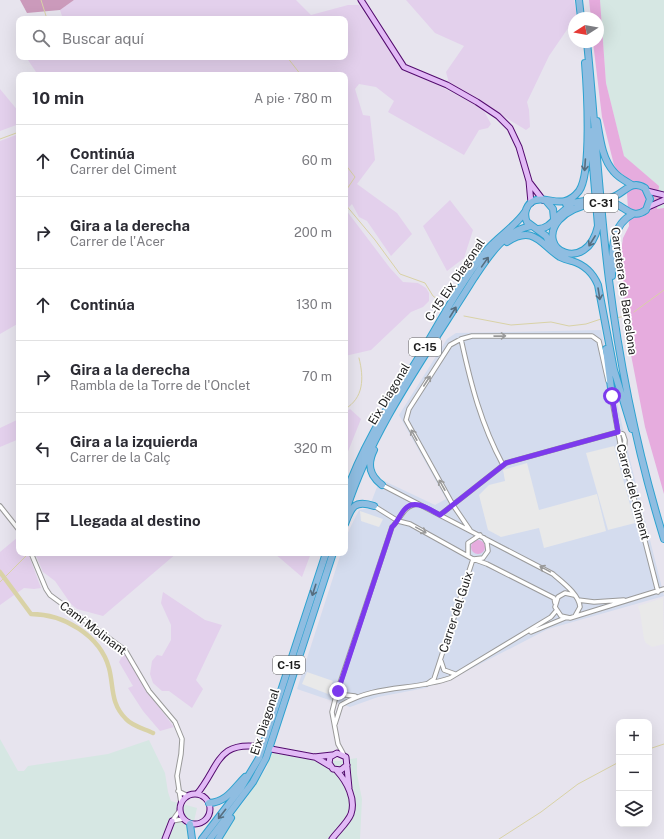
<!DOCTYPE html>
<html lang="es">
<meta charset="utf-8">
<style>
:root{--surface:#fff;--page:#f7f7f7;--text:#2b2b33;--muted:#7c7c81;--line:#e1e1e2}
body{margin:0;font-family:"Public Sans",sans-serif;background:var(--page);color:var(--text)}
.controls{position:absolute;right:12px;bottom:12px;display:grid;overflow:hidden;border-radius:8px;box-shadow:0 4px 16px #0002}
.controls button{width:36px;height:36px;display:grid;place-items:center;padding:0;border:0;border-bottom:1px solid var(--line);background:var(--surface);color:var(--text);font:20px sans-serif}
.compass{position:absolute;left:568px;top:12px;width:36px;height:36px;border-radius:50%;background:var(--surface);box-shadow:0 4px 16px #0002;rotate:259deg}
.stop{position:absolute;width:12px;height:12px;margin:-9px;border:3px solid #7c3aed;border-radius:50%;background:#fff}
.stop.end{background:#7c3aed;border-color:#fff;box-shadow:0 1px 4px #0008}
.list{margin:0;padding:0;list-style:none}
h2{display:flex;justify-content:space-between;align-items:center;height:52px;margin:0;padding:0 16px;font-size:17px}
h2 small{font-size:13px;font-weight:400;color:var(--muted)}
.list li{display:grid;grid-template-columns:26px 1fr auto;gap:12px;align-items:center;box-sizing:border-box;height:72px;padding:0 16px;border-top:1px solid var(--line)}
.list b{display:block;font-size:15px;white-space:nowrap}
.list p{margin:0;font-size:13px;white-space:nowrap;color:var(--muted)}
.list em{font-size:13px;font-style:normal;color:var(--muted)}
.icon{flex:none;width:22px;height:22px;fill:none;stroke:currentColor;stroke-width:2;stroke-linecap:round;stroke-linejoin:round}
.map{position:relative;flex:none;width:664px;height:839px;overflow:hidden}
.search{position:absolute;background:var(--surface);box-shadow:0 4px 16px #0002;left:16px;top:16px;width:332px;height:44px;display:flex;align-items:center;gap:10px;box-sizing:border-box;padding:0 14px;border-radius:8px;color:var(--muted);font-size:15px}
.panel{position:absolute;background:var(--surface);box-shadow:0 4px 16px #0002;left:16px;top:72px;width:332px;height:484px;border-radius:8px}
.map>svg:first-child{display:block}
.commercial{fill:#d4dcee}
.industrial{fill:#d6e7e3}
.farmland{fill:#e3d0ec}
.grass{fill:#e6acde}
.forest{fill:#cb9abb}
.parking{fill:#e9e9e9}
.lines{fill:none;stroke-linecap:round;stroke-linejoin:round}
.stream{stroke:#d9d2a6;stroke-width:1}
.canal{stroke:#d9d2a6;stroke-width:4.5}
.street-casing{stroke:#9a9a9a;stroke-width:5.5}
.secondary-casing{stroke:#530b6e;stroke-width:7}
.highway-casing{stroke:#2da2cf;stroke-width:8}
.street{stroke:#fff;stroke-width:3.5}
.secondary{stroke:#e2baf6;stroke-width:5}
.highway{stroke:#8fbde1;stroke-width:6}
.highway-bridge-casing{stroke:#2da2cf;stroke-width:8;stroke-linecap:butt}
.highway-bridge{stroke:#8fbde1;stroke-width:6}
.oneway{stroke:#566d7f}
.oneway2{stroke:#999}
.route{stroke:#7c3aed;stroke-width:5}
.labels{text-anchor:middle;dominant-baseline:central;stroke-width:3.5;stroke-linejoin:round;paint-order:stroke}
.shield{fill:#fff;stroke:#616161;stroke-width:1}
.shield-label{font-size:11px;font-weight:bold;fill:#1d1d1d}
.street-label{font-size:12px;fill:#1d1d1d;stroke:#fff}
</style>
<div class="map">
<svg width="664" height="839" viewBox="0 0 664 839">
<rect width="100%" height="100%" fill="#e7e4ee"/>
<!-- commercial -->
<path class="commercial" d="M601 330 629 456 664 596 548 629 455 677 425 688 378 697 350 707 297 689 341 553H345V541L349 530 359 510 369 508 380 479 435 505 446 499 399 415 447 339 456 333Z"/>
<!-- industrial -->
<path class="industrial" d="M600 0H664V208L657 209 659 186 624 157 606 83Z
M0 739 18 771H24L28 766 108 754 149 740 165 773 168 792 171 801 197 808 190 839H0Z
M271 750 315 760 339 761 357 758V774L362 799 360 839H214L246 799 267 767Z"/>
<!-- farmland -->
<path class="farmland" d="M74 0H296L311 15 348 5H359L404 70 432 82 483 109 491 124 488 128 479 130 464 155 388 112 394 101 376 87 359 84 355 89 363 115 370 116 375 160 357 184 397 213 412 234 391 256 367 221 359 217 352 204 346 210 390 268 403 282 418 283 426 288 429 293V301L423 307 411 312 371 350 345 356V75H38L26 57H345V19H63L60 10Z
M406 0H574L577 15 549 56 527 102 529 110 530 127 526 130 449 83 446 72 464 46 435 33Z
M0 89 19 112V124L0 131Z
M19 134V323L0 334V141Z
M450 200 473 230 464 258 447 271 423 226Z
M350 409 361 419 345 459V412Z
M19 419V439L0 447V428Z
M18 537 19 553H28L41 588 34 589 24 588 0 605V552Z
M35 553H177L103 616 77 609 71 604 55 581 43 572Z
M274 553H311L302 577Z
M163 592 205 620 222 625 196 680 203 689 192 708 169 691H162L153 683 150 674 152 661 157 655 162 656 171 640V625L161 603Z
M124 652 128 655 149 694 174 727 160 731 143 711 128 688 133 686 119 662Z"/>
<!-- grass -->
<path class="grass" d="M589 0H600L606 83 624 156 659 186 658 196 664 197V199L658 201 657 209 664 208V494L645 427 625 324 621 252 623 238 629 226 626 177 618 171 614 165 602 117 593 42H598V18H591Z
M471 547a7 7 0 1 1 14 0a7 7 0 1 1-14 0Z"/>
<!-- forest -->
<path class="forest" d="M20 0H74L60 10 27 13Z"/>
<!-- parking -->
<path class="parking" d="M614 446 635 523 608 530 586 453Z
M527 463 539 510 597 494 606 531 544 548 539 528 501 537 488 530 479 495 489 485 505 481 503 470Z
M360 511 383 519 379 527 361 521Z
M663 598 664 644 652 647 646 643 644 639 640 612 638 606Z
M307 672 333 681 328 694 302 684Z"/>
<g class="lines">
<!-- stream -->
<path class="stream" d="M41 0 47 19
M287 57 301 75
M0 139 19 132
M345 164 355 177 345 192
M345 204 375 240 400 274 425 283 433 296 440 301
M634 312 664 290
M464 316 511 325 551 322 569 326 586 324 601 319
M616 318 625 316
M345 409C364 398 364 378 359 358
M0 582 29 553
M649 749 664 744
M499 839 541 812 578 784 619 762"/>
<!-- canal -->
<path class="canal" d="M0 572 31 614C63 614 100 635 109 668 114 687 110 703 126 719 132 726 145 729 153 733"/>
<defs>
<path id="street" d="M461 339C471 385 481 424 503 465
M611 395 620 443 658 592
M618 432 623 434 625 440 624 455
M382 485 553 574C562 582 579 594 580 607L575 616
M0 506 19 530
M374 506 398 521 410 524 473 559 487 564 554 598 555 603
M440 515 506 463 618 432
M470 530 453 505 406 420 409 409 450 345 461 339 472 336H592L599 341 608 381
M31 553 46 589 50 595 125 650 149 691 175 722 182 739 181 754 177 776 181 803
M468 555V543L480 535
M474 559 483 558 488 551 487 543 484 538
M574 595 565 593 558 597 555 607 561 616 570 618 664 589
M578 600 594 602 624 600
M531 632 565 618
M441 661 444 670 455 674
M427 684 434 679 473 559
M338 691 346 695 355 696
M335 724 341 705C376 684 413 691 450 678L551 617 556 611
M344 755 338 744 332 712 337 692 392 527C401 519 403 505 418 504
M178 791 188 796
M172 821 180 810
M172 821 183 819"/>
<path id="secondary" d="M361 0 404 67 447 85 477 102 498 116 510 128 519 147 529 181 531 203
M530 183 543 200
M647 191 664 195
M648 207 664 200
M271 749 314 757 332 755
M315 757 330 766
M347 765 341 770 333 769 329 763 330 757 337 753 346 757 349 788
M180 809a15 15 0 1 1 30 0a15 15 0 1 1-30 0Z
M197 794C220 766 216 740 262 747
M165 839 172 821
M332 839C337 832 348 822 351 814 356 799 347 782 337 771"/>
<path id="highway" d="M579 0 581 18
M587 42C595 121 599 201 609 280 620 367 638 455 664 539
M597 121C600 138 602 159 614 172 619 178 626 181 632 185
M590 131 598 226C587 275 534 250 559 220 568 210 579 206 592 204
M610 198C624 195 630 178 645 188L650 199 646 210C631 221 624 204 610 202
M547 202 553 209 554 219
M566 204 591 200
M538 229C552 229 556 213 571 206
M507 242C534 224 541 245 560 257 564 259 568 260 572 261 585 265 593 273 598 285L614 370 632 429
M552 248 546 236 527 222C523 214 526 203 536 200 551 197 564 210 579 191 592 173 587 88 585 63
M612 276C612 254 610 225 633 214
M606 349 612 396
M374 450C367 464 369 475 382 485
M345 496C363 443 393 399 422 352 442 318 461 283 485 252 497 237 515 227 525 212
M345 514C370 431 428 352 474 278 488 257 504 231 531 226
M345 524C351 508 354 499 374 506
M209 803C227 802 234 788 245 777
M190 824 192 839
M202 839 241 788 259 758 326 553
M210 839 253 782 266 758 333 553
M218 839 231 818"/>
</defs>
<!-- street casing -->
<use href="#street" class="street-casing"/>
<!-- secondary casing -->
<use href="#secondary" class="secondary-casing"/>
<!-- highway casing -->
<use href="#highway" class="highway-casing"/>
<!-- street -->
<use href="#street" class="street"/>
<!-- secondary -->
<use href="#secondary" class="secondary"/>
<!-- highway -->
<use href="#highway" class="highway"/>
<defs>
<path id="highway-bridge" d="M591 200 610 198"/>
</defs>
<!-- highway-bridge casing -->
<use href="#highway-bridge" class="highway-bridge-casing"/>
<!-- highway-bridge -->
<use href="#highway-bridge" class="highway-bridge"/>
</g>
<!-- one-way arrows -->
<defs><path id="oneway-shaft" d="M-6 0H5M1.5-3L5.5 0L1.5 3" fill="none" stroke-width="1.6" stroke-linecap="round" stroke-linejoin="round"/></defs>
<g class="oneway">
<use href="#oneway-shaft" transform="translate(585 165) rotate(94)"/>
<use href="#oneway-shaft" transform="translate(592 241) rotate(122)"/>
<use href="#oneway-shaft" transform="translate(485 262) rotate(-55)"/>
<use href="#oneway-shaft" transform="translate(599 294) rotate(81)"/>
<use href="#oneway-shaft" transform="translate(453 312) rotate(-58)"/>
<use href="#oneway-shaft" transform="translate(314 590) rotate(108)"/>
<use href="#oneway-shaft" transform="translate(222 814) rotate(128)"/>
</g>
<g class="oneway2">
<use href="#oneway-shaft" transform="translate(500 336) rotate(-1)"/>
<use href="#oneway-shaft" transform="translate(427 381) rotate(-57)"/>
<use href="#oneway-shaft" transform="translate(414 435) rotate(-119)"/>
<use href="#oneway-shaft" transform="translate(442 485) rotate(-119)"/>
<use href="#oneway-shaft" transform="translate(421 530) rotate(29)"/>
<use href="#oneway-shaft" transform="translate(545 569) rotate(-151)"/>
</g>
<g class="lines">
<!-- route -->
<path class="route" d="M338 691 392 527C398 522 400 514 405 509 415 498 430 510 440 515L506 463 618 432 612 396"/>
</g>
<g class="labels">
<!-- shield labels -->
<g class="shield">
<rect x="584" y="194" width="34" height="18" rx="3"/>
<rect x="409" y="338" width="32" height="18" rx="3"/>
<rect x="273" y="656" width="32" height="18" rx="3"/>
</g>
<g class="shield-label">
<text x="601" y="203">C-31</text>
<text x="425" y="347">C-15</text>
<text x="289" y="665">C-15</text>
</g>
<!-- street labels -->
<g class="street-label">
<text transform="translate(455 280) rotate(-56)">C-15 Eix Diagonal</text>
<text transform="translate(624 291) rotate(82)">Carretera de Barcelona</text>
<text transform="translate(389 394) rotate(-59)">Eix Diagonal</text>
<text transform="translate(633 492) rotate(75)">Carrer del Ciment</text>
<text transform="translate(456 612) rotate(-72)">Carrer del Guix</text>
<text transform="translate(93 628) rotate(37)">Camí Molinant</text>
<text transform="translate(265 722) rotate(-72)">Eix Diagonal</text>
</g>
</g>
</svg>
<div class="controls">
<button>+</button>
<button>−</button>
<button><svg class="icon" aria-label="layers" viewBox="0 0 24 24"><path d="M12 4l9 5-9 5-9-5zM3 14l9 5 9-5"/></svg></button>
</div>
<svg class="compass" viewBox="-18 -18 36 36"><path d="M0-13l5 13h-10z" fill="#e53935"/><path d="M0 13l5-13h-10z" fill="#7c7c81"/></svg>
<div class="stop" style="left:612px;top:396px"></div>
<div class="stop end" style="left:338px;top:691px"></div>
<div class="search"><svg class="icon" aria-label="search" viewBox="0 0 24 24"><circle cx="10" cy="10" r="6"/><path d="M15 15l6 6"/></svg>Buscar aquí</div>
<section class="panel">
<h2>10 min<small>A pie · 780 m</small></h2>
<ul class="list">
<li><svg class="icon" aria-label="ahead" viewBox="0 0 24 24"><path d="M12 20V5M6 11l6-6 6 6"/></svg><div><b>Continúa</b><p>Carrer del Ciment</p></div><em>60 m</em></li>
<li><svg class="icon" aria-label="right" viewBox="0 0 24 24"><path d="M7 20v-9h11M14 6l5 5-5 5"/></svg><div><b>Gira a la derecha</b><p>Carrer de l'Acer</p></div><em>200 m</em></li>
<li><svg class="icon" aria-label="ahead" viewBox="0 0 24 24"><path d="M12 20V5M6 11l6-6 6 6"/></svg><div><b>Continúa</b></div><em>130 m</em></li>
<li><svg class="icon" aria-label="right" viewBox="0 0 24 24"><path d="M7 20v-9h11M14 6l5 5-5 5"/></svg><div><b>Gira a la derecha</b><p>Rambla de la Torre de l'Onclet</p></div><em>70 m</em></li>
<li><svg class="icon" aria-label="left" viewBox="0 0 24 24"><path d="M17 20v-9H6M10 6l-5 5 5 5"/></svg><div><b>Gira a la izquierda</b><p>Carrer de la Calç</p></div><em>320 m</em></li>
<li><svg class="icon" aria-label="arrive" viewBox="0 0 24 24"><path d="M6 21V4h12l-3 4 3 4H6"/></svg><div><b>Llegada al destino</b></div></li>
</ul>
</section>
</div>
